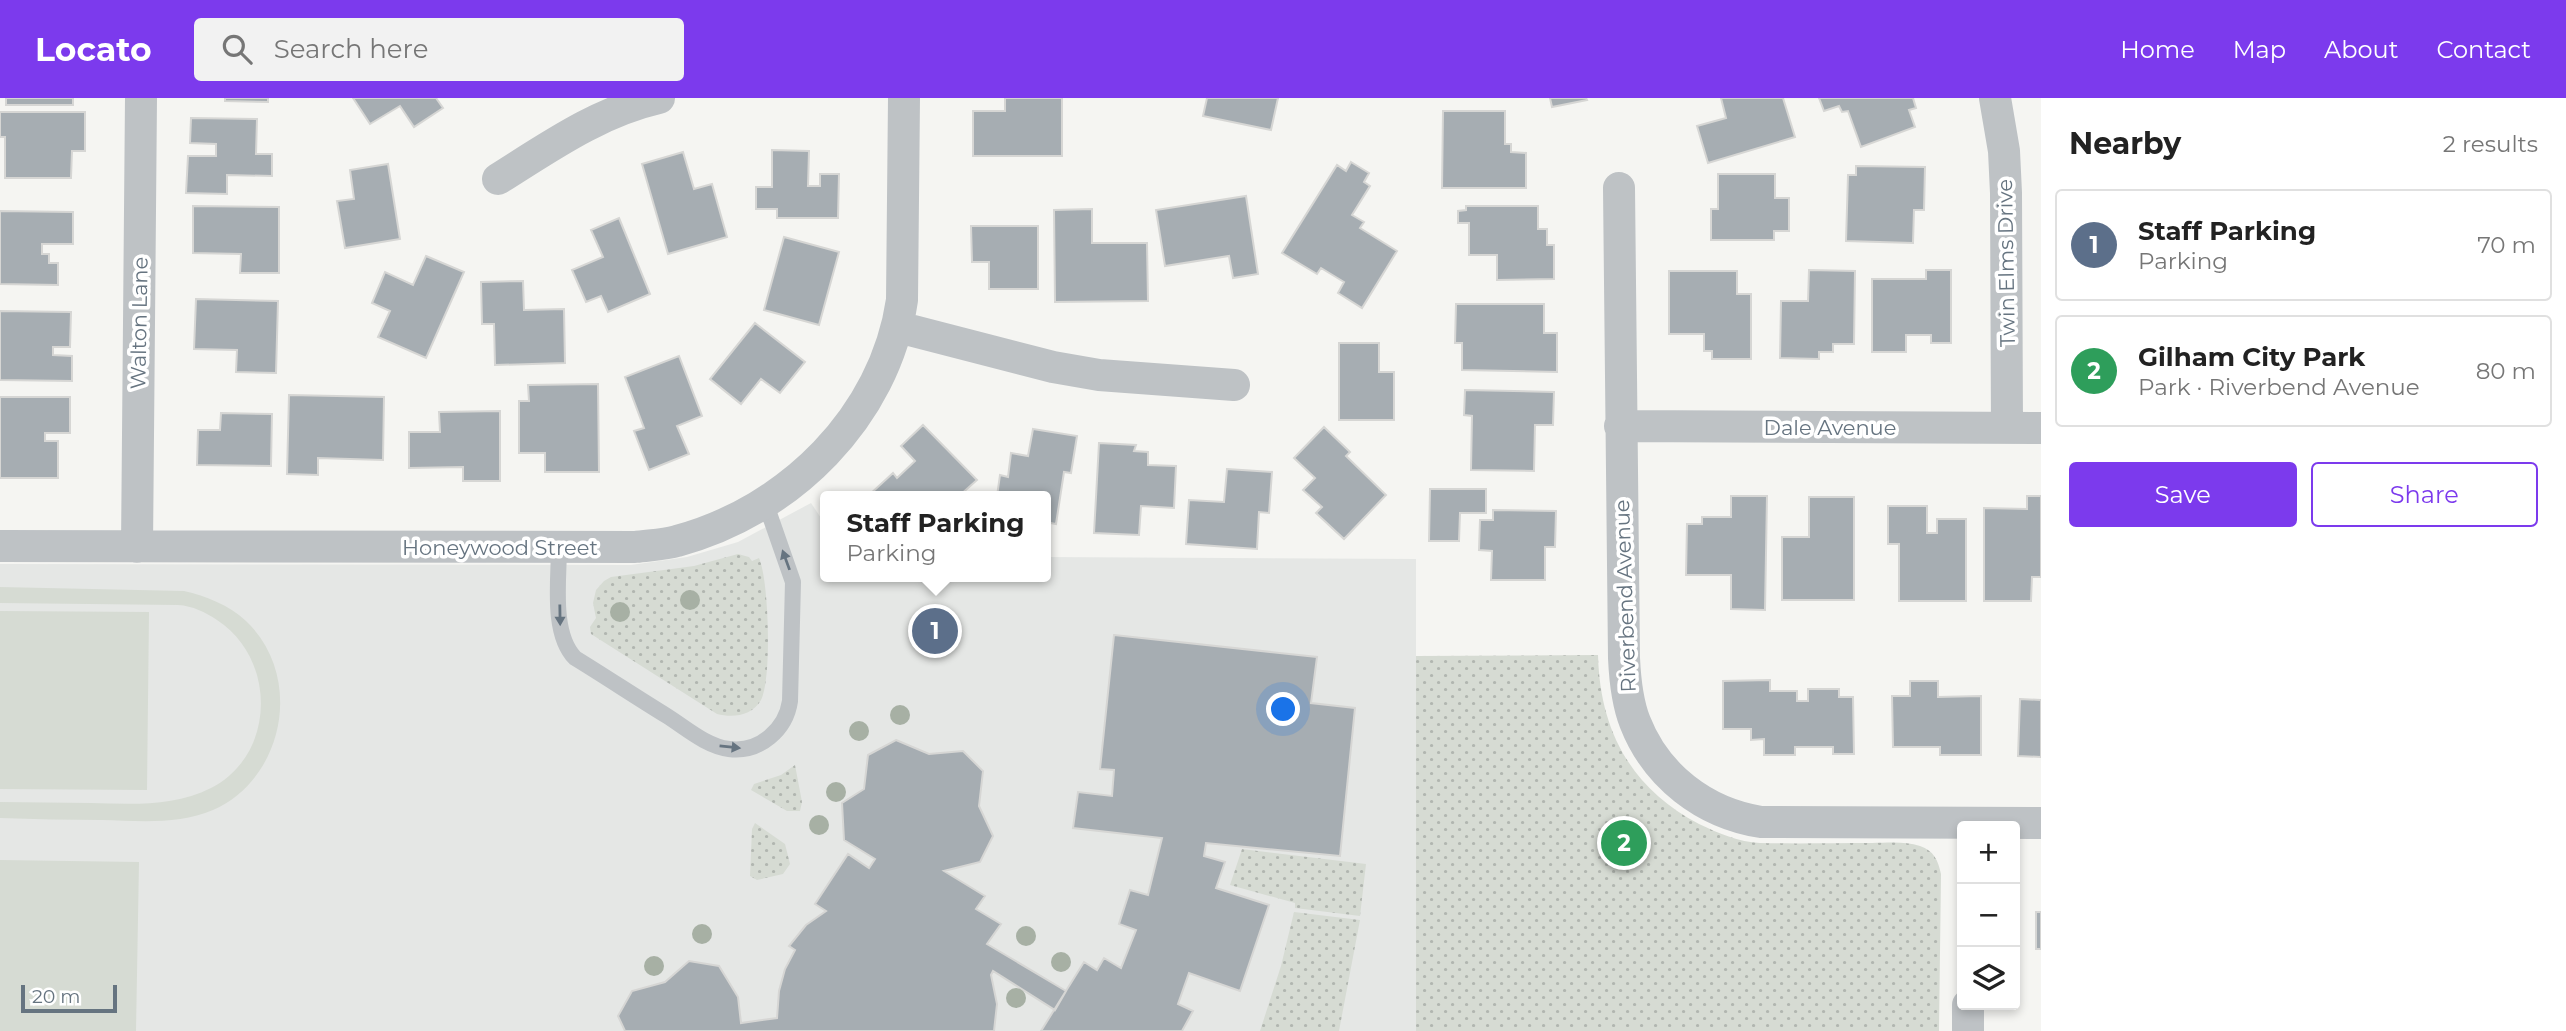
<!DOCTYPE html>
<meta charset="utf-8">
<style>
:root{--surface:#fff;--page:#f2f2f2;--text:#222;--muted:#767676;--line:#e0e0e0;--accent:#7c3aed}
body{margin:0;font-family:Montserrat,sans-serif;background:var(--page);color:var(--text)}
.controls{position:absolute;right:21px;bottom:21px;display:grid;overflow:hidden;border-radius:7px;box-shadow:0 4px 10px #0003}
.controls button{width:63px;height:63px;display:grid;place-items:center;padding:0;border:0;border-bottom:2px solid var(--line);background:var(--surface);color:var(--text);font:35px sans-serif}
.scale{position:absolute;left:21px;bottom:18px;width:96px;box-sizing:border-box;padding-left:7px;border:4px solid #667480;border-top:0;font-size:19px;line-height:24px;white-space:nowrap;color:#667480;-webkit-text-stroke:5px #fff;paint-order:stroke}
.you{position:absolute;left:1284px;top:612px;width:24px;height:24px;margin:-18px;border:5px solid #fff;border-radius:50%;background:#1a73e8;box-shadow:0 0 0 10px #1a73e833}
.badge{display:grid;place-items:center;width:46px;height:46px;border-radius:50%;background:var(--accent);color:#fff;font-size:23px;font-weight:700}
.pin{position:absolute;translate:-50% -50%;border:4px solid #fff;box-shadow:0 2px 7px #0006}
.popup{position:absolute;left:820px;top:393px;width:231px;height:91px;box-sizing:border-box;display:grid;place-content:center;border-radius:7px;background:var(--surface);filter:drop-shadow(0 2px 5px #0005);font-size:23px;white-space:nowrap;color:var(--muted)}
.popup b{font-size:26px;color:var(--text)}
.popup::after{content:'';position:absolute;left:50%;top:100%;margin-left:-14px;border:14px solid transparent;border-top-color:var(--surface)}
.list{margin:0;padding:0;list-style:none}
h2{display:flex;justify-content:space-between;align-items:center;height:91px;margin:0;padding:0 28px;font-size:30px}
h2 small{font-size:23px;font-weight:400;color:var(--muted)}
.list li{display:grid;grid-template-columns:46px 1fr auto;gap:21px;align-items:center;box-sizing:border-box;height:112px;margin:0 14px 14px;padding:0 14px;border:2px solid var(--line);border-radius:7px}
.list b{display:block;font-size:26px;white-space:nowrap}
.list p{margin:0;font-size:23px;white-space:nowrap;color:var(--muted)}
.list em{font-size:23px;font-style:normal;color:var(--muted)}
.actions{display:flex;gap:14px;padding:21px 28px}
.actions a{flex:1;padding:16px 0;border:2px solid var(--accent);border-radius:7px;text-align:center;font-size:24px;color:var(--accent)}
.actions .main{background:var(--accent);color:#fff}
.icon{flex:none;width:38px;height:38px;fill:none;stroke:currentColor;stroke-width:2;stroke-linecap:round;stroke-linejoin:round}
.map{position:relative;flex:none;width:2041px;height:933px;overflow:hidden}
header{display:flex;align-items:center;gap:42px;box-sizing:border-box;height:98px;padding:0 35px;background:var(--accent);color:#fff}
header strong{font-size:33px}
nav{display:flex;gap:38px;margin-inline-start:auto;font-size:24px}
.search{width:490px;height:63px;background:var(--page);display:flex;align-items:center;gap:18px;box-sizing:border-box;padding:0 24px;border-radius:7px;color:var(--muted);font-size:26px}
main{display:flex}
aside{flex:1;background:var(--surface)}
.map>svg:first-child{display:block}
.built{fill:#e5e7e5}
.grass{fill:url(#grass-dots)}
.pitch{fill:#d6dbd3}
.building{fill:#a6adb2;stroke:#d6d6d4;stroke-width:2}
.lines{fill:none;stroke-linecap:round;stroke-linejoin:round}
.service{stroke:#bec2c5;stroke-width:16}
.minor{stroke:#bec2c5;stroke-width:32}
.tree{fill:#a7b0a4}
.oneway{fill:#667480}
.labels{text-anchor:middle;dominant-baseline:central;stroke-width:7;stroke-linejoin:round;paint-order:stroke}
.street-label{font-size:21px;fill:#667480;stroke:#fff}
</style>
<header>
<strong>Locato</strong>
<div class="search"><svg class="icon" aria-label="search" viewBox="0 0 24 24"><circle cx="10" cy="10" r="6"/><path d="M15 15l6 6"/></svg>Search here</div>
<nav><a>Home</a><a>Map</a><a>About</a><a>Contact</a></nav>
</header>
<main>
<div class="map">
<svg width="2041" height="933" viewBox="0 0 2041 933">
<defs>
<pattern id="grass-dots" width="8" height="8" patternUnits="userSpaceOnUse" patternTransform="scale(1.75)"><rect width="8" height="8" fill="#d6dbd3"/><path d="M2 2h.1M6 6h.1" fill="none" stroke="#b1b6b0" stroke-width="1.8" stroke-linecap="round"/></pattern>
</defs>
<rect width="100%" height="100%" fill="#f5f5f2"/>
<!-- built -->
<path class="built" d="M811 405 825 426V479H1045V459L1416 461V933H0V466L631 467 687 459 738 444Z"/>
<!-- grass -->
<path class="grass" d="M738 456 749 459 752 463 759 460C769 482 772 581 761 602 752 618 733 620 717 616L591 536 590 529 596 520 593 505 596 492 604 483 611 479 694 468Z
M1598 557C1600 633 1631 690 1699 726 1718 735 1739 744 1760 745 1797 746 1835 745 1872 745 1887 745 1905 743 1920 748 1934 753 1938 762 1941 776L1939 933H1416V558Z
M795 667 802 704 800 713H787L751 692 754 686 781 677Z
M755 725 785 746 790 766 783 776 757 782 750 778 752 731Z
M1242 751 1366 766 1360 818 1295 810V805L1230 787Z
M1294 814 1360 822 1339 933H1260L1281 868Z"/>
<!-- pitch -->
<path class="pitch" d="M0 489 184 493C206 498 229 507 246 523 304 578 285 680 213 712 179 727 138 723 102 722 68 722 34 721 0 720V704C30 704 61 705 91 705 132 706 174 709 211 690 276 657 277 561 217 522 205 514 193 508 178 507L0 505Z
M0 513 149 514 147 692 0 691Z
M0 762 139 764 136 933H0Z"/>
<!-- building -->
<path class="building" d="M6 0H73V7H6Z
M225 0H268V4L225 3Z
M353 0H436L443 10 414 29 400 8 370 26Z
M1005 0H1062V58H973V13H1005Z
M1207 0H1278L1271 32 1203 18Z
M1550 0H1586L1587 2 1552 9Z
M1721 0H1783L1795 39 1708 65 1697 28 1726 20Z
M1819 0H1913L1916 10 1909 12 1915 29 1861 49 1848 13 1842 14 1839 8 1824 13Z
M1443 13H1505V46H1511V54L1526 55V90H1442Z
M0 14H85V53H72L71 80H5V39H0Z
M191 20 257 21 256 56H272V78L227 77V96L186 95 188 58H216V46L190 45Z
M772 52 809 53 808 88H820V76H839L838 120H777V111H756V89H772Z
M683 54 694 91 712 86 727 139 668 156 642 66Z
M1351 64 1369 75 1364 84 1370 88 1352 117 1364 124 1360 130 1397 153 1362 210 1338 195 1344 184 1321 170 1317 176 1282 155 1337 67 1346 73Z
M388 66 400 141 345 150 337 103 354 101 350 72Z
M1856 68 1925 69 1924 112H1914L1913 145 1846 143 1848 77H1856Z
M1718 76H1775V100H1789V133H1774V142H1711V111H1718Z
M1246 98 1258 176 1233 180 1229 158 1165 168 1156 112Z
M193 108 279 109V175H240L241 156 193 155Z
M1466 108H1538V131H1547V147H1554V181L1497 182V157H1469V125H1458V113L1466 112Z
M1092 111V145H1147L1148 203 1055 204 1054 112Z
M0 113 73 114V146H42V156H49V165H58V187L0 186Z
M619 120 650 196 608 214 601 198 586 204 572 172 603 159 591 132Z
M971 128H1038V191H989V164H972Z
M784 139 839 154 819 227 764 212Z
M426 158 464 174 426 260 378 239 390 213 372 205 385 174 413 187Z
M1809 172 1855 173 1854 246H1833V254H1819V261L1780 260 1781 203H1808Z
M1926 172H1951V245H1931V237H1906V254H1872V181H1926Z
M1669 173H1737V196H1751V261H1712V253H1704V236H1669Z
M523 183 524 212 564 211 565 265 495 267 494 226H482L481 184Z
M196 201 278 203 276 275 236 274 237 252 194 251Z
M1456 206H1544V235H1557V274L1462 272V245H1455Z
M0 213 71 214 70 249H53V257L72 258V283L0 282Z
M755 225 805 264 780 295 761 281 741 306 710 281Z
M1339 245H1379V274H1394V322H1339Z
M679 258 702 318 677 328 689 356 649 372 634 333 644 330 625 279Z
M598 286 599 374H545V355H519V303H529L528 287Z
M1465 292 1554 294 1553 327H1535L1534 373 1471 372 1472 318 1464 317Z
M289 297 384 299 383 362 318 360V377L287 376Z
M0 299H70V335H45V343H58V380H0Z
M500 313V383H463V369L409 370V334H440L439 314Z
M221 315 272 316 271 368 197 367 198 332H220Z
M923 327 977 382 959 398H868L893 375 897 380 915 363 901 348Z
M1324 329 1350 354 1346 358 1386 397 1344 441 1316 415 1322 409 1303 392 1315 380 1294 360Z
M1033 331 1077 338 1071 375 1064 374 1056 426 1045 424V398H997L1000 377 1008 379 1011 355 1028 358Z
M1099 345 1136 347 1134 353 1148 354V367L1176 368 1174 410 1141 408 1139 437 1094 435Z
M1227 371 1272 374 1269 415 1259 414 1257 451 1186 446 1189 402 1224 404Z
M1430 391H1486V415H1460L1459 443H1429Z
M1731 398H1767L1765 512 1731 511V477H1686L1687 426H1702V419H1731Z
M2027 398H2041V479H2032L2031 503H1984V410L2027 411Z
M1809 399H1854V502H1782V439H1809Z
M1888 408H1927V435H1937V421H1966V503H1899V446H1888Z
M1493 412 1556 413 1555 449H1545V482H1491L1492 453 1479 452 1480 422H1493Z
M1114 537 1317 559 1311 605 1355 610 1340 758 1206 745 1204 758 1225 764 1216 790 1269 807 1240 893 1189 875 1178 906 1193 913 1182 933H1041L1084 864 1097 872 1104 860 1121 870 1136 832 1119 826 1130 792 1148 797 1162 740 1073 730 1078 694 1112 698 1114 672 1100 671Z
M1770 582V593H1797V603H1808V591H1839V599H1853L1854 656H1833V649H1795V657H1764V641L1751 642V631H1723V583Z
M1910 583H1938V599L1981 598V657H1940V649H1893L1892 598H1910Z
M2020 601 2041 602V659L2018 658Z
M896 642 929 656 963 653 983 673 979 708 993 738 980 764 944 773 985 798 976 811 1001 826 987 846 1066 893 1055 912 993 873 991 877 997 906 994 933H625L618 918 632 893 665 884 689 863 719 868 738 899 741 925 777 920 779 893 785 871 795 852 789 848 806 827 826 813 815 806 848 756 869 770 875 761 844 742 842 705 864 691 868 657Z
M2036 814H2041V851H2036Z"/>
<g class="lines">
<!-- service -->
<path class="service" d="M559 449C559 482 551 535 575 560 606 579 636 599 667 618 686 630 706 648 729 651 760 655 786 631 790 603L793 484 770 418 763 407"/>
<!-- minor -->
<path class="minor" d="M1995 0 2004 53 2006 95 2007 330
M498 81C549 49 598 14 659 0
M1619 90 1624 560C1625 582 1627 604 1635 624 1656 678 1704 715 1761 724L2041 725
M898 229 1053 269 1099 277 1234 287
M1620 328 2041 330
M0 448 635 449C649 447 664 447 677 443 789 413 885 319 902 202L904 0
M137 449 141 0
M1968 933V907"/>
</g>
<!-- trees -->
<g class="tree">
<circle cx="690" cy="502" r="10"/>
<circle cx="620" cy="514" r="10"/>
<circle cx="900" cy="617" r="10"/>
<circle cx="859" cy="633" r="10"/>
<circle cx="836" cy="694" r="10"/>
<circle cx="819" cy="727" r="10"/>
<circle cx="702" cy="836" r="10"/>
<circle cx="1026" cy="838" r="10"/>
<circle cx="1061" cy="864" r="10"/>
<circle cx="654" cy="868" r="10"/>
<circle cx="1016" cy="900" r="10"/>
</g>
<!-- one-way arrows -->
<defs><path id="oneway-solid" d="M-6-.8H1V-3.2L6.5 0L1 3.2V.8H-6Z" transform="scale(1.75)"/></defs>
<g class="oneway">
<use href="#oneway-solid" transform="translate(786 462) rotate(-110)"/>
<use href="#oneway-solid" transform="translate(560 517) rotate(89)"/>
<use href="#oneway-solid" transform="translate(730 649) rotate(6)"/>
</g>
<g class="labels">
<!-- street labels -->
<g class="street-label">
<text transform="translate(2006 165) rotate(-91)">Twin Elms Drive</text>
<text transform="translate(139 225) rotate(-89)">Walton Lane</text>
<text x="1830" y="329">Dale Avenue</text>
<text x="500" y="449">Honeywood Street</text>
<text transform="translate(1625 498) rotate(-92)">Riverbend Avenue</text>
</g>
</g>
</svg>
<div class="controls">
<button>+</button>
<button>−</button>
<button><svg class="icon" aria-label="layers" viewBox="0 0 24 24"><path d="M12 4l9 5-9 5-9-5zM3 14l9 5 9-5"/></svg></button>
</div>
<div class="scale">20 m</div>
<div class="you"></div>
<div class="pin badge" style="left:935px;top:533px;background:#5c6f8a">1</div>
<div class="popup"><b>Staff Parking</b>Parking</div>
<div class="pin badge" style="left:1624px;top:745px;background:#2e9e5b">2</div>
</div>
<aside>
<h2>Nearby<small>2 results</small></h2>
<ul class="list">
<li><span class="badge" style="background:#5c6f8a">1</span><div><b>Staff Parking</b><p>Parking</p></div><em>70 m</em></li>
<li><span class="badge" style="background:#2e9e5b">2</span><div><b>Gilham City Park</b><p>Park · Riverbend Avenue</p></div><em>80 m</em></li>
</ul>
<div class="actions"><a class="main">Save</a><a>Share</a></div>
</aside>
</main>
